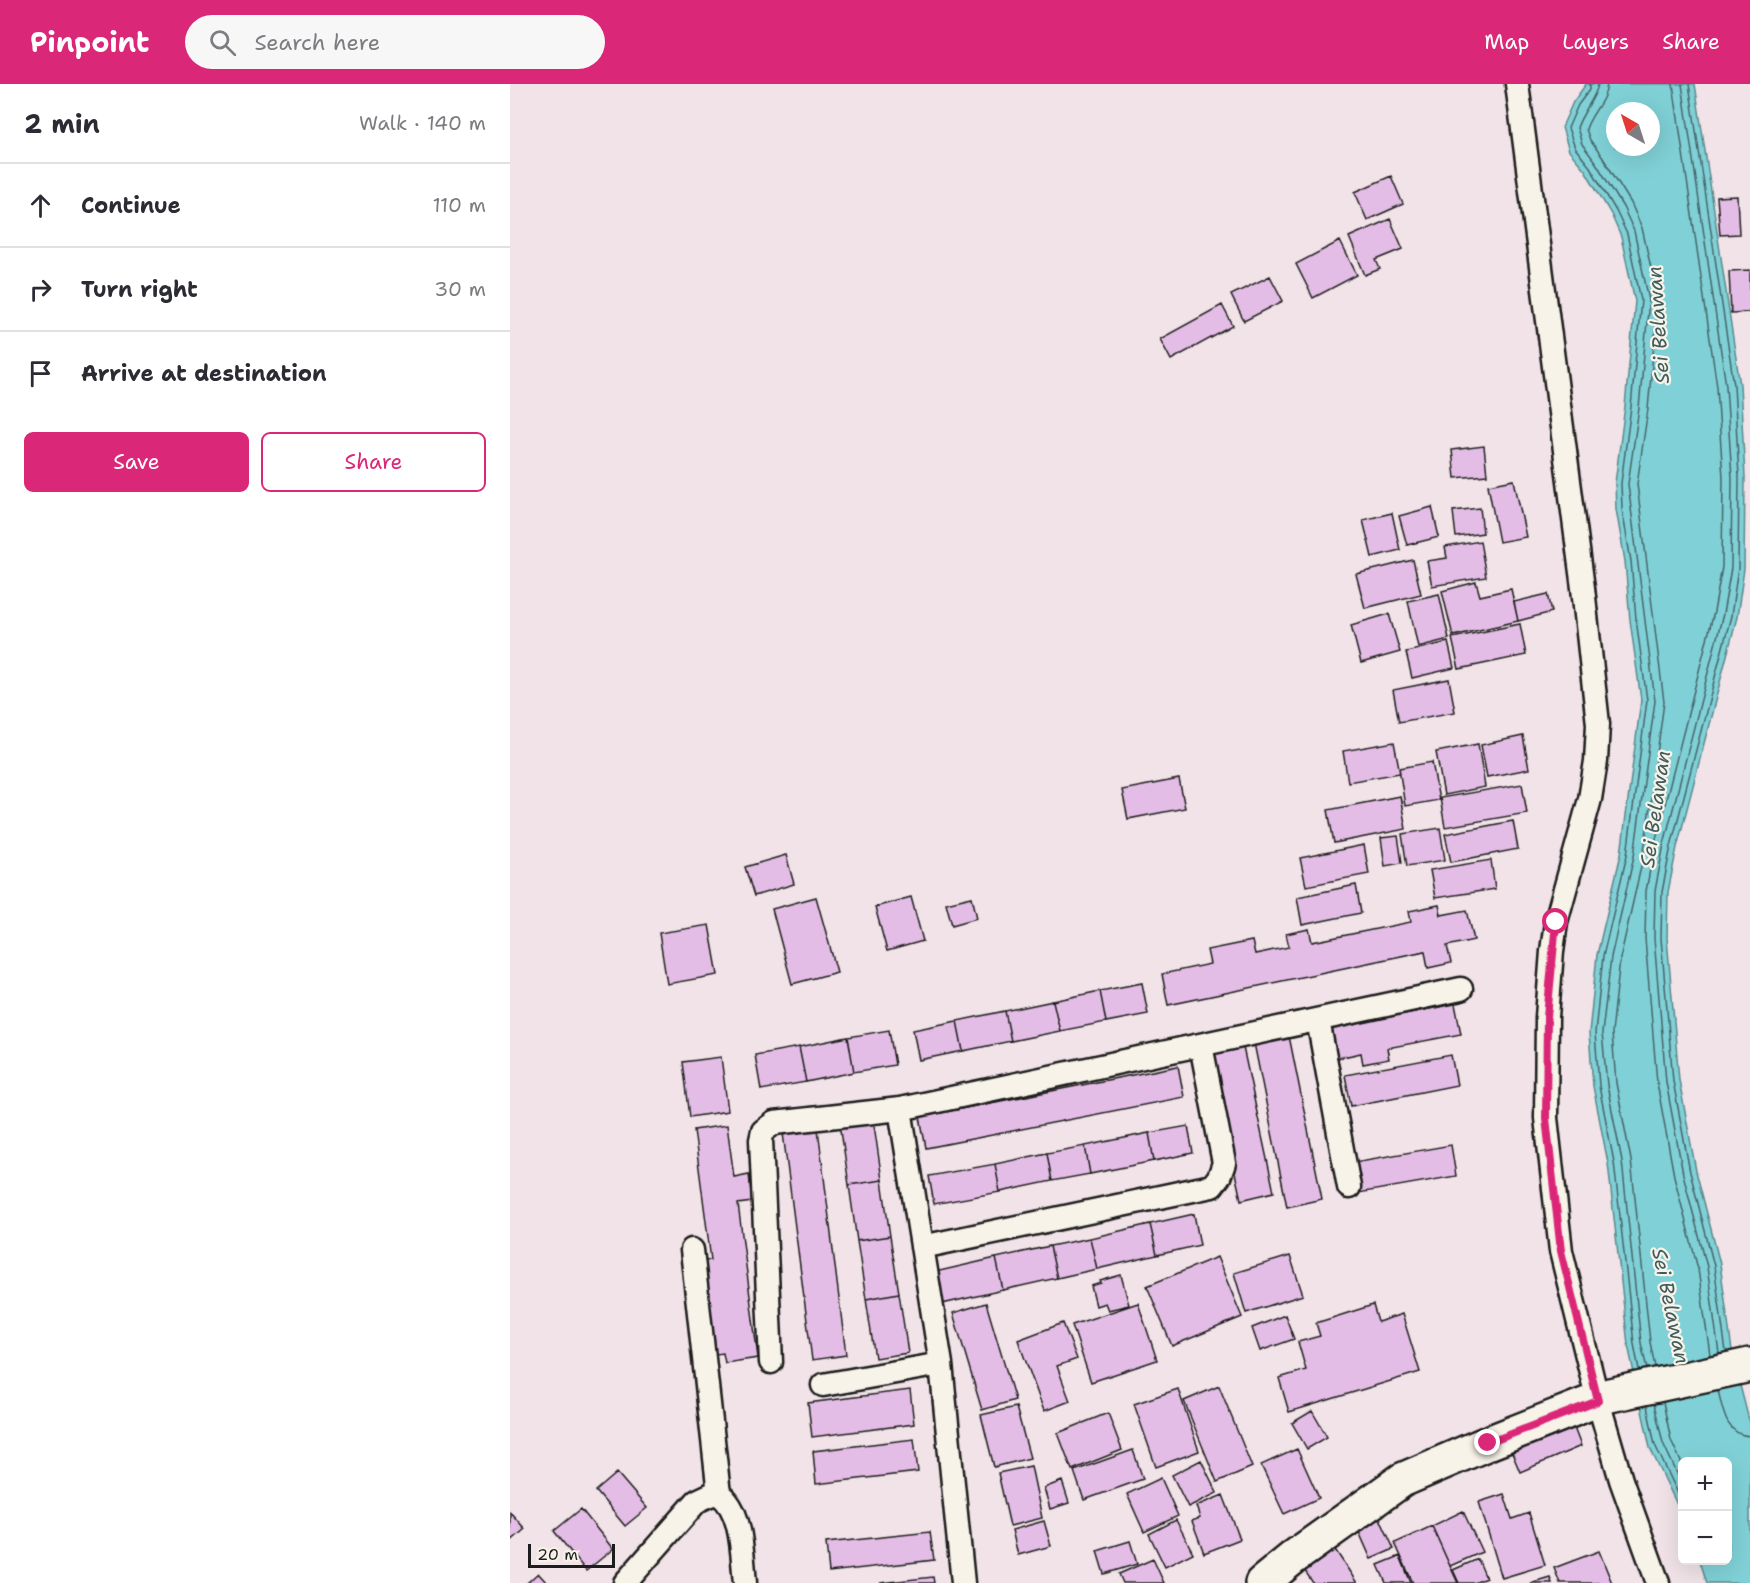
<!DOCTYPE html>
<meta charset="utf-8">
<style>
:root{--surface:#fff;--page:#f7f7f7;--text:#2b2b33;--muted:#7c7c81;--line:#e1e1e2;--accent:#db2777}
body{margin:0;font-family:"Shantell Sans",sans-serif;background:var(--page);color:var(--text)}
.controls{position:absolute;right:18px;bottom:18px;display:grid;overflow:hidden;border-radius:9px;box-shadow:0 6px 24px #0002}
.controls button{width:54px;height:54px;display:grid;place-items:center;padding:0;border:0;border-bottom:2px solid var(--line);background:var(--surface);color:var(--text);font:30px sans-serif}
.compass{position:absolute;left:1096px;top:18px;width:54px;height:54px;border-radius:50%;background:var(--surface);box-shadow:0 6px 24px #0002;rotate:321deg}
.scale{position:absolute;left:18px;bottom:15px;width:87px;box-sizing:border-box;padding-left:6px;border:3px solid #1c1c1c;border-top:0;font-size:16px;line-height:21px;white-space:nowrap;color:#1c1c1c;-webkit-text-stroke:4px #f7f3e8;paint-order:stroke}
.stop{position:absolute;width:18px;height:18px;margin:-14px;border:4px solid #db2777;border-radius:50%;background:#fff}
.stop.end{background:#db2777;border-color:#fff;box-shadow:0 2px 6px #0008}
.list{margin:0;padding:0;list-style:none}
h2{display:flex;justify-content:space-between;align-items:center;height:78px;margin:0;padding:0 24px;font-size:26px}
h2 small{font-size:20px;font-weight:400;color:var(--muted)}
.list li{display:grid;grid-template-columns:39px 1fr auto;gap:18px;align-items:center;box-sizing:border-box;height:84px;padding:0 24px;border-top:2px solid var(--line)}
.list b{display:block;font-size:22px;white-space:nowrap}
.list em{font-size:20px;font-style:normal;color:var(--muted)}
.actions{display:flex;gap:12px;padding:18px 24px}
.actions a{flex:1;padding:14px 0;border:2px solid var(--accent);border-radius:9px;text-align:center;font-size:21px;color:var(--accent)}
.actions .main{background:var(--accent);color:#fff}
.icon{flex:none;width:33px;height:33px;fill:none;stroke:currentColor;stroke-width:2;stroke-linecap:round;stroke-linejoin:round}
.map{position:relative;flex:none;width:1240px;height:1499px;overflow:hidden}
header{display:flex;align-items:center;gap:36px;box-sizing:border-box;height:84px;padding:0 30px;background:var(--accent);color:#fff}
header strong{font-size:28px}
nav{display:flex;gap:33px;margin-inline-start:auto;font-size:21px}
.search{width:420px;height:54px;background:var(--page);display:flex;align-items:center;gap:15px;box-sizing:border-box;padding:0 21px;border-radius:33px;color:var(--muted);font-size:22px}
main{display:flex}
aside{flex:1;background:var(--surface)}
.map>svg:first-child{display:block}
.water{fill:#80d1d7;stroke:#58898c;stroke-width:1.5;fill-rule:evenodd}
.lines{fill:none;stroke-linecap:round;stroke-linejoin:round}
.shore{stroke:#446467;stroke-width:1.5}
.building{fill:#e4bde7;stroke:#1c1c1c;stroke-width:1.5}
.street-casing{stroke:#1c1c1c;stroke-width:27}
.primary-casing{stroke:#1c1c1c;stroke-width:38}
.street{stroke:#f7f3e8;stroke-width:22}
.primary{stroke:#f7f3e8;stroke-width:33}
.route{stroke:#db2777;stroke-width:8}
.labels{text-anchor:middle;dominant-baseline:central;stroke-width:4.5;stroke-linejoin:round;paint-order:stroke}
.water-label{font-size:20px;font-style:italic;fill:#3f5b5d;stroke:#f7f3e8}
</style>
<header>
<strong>Pinpoint</strong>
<div class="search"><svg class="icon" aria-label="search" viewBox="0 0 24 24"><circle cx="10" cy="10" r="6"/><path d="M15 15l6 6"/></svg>Search here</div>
<nav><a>Map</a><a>Layers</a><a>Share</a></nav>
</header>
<main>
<aside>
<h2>2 min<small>Walk · 140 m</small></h2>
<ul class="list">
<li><svg class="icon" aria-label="ahead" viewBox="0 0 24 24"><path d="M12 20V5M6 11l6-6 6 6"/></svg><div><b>Continue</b></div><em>110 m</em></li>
<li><svg class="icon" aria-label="right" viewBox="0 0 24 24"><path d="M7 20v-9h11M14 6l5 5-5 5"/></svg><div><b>Turn right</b></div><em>30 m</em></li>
<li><svg class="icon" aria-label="arrive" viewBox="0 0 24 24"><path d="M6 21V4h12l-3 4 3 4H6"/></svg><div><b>Arrive at destination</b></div></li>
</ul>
<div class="actions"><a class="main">Save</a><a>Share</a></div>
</aside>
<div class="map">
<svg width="1240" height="1499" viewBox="0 0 1240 1499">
<rect width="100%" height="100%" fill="#f1e3e8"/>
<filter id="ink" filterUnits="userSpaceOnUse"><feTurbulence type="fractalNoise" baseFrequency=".0167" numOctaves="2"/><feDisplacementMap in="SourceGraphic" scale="12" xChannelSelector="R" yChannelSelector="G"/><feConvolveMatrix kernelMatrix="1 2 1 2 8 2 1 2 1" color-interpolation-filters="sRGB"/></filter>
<g filter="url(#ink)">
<!-- water -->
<path class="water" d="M1076 0H1185L1230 301 1235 393 1234 485 1227 533 1167 763 1158 808 1157 854 1169 996 1186 1087 1210 1180 1223 1274 1240 1340V1499H1197L1190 1477 1218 1476V1378H1172V1431L1140 1364 1118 1261 1098 1079 1083 1002 1079 949 1087 871 1111 770 1131 616 1120 536 1115 477 1106 425 1105 399 1115 322 1125 217 1111 153 1101 130 1075 86 1059 67 1052 43 1063 18ZM1105 27H1141V63H1105Z"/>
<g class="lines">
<!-- shore -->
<path class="shore" d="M1080 0V5L1068 21 1058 44 1065 64 1080 83 1106 127 1117 150 1131 216 1121 323 1111 399 1112 425 1121 477 1126 535 1137 616 1117 771 1093 872 1085 949 1089 1002 1104 1078 1124 1260 1129 1286
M1088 0C1087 12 1071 30 1067 44L1072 60 1086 79 1113 123 1124 147 1139 216 1129 324 1118 400 1145 617 1124 772 1101 873 1092 949 1097 1001 1112 1077 1131 1259 1137 1285
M1097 0C1096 17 1081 29 1076 45L1080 56 1093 74 1121 119 1132 144 1148 215 1138 325 1127 400 1154 618 1133 774 1110 875 1102 949 1106 999 1121 1076 1140 1258 1145 1283
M1163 0 1207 303 1213 394 1212 483 1204 528 1145 759 1136 807 1135 854 1147 999 1164 1092 1188 1185 1200 1271
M1172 0 1216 302 1222 394 1221 484 1213 530 1154 760 1145 807 1144 854 1156 998 1173 1090 1197 1183 1209 1269
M1179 0 1224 301 1229 393 1228 484 1221 532 1161 762 1152 808 1151 854 1163 997 1180 1088 1204 1182 1216 1268
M1208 1306C1213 1326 1215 1351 1240 1352
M1153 1318 1161 1356 1172 1380
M1144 1320 1153 1359 1172 1400
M1137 1322 1145 1361 1172 1418"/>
</g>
<!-- building -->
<path class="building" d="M881 92 893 120 857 136 845 108Z
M1227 112 1229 150 1210 151 1207 113Z
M880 135 893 165 866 176 870 185 855 191 839 153Z
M830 157 847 191 803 214 786 180Z
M1240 186V228L1221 229 1219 187Z
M760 192 773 217 734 237 721 211Z
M712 221 723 242 661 276 650 255Z
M974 362 977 391 945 394 942 366Z
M1004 396 1016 453 989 458 978 401Z
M922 423 929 453 897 461 889 432Z
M970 424 973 449 946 453 943 427Z
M882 429 890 466 862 473 853 436Z
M970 457 976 493 922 502 917 477 937 474 935 463Z
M903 476 911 510 855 524 846 490Z
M966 498 970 512 1001 505 1008 537 943 552 932 507Z
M929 510 939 555 908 563 898 517Z
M1038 510 1042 528 1008 537 1004 518Z
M879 530 890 568 851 579 841 541Z
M1010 540 1016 571 949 585 942 554Z
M938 558 944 584 902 594 896 568Z
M939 595 945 628 889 638 883 606Z
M1013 652 1019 685 977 693 971 661Z
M884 658 890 689 838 698 833 667Z
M968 660 975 703 934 711 926 668Z
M922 678 929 716 895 722 889 684Z
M669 695 675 724 618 735 612 706Z
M1012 700 1017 729 935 743 930 714Z
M890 712 896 745 824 759 818 726Z
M1003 737 1008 765 941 778 935 750Z
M930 744 935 776 897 782 892 750Z
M888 752 892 779 875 782 871 754Z
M854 761 859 790 796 802 790 774Z
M276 771 284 800 244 812 235 783Z
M981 776 985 805 925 814 920 786Z
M846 801 851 829 792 841 787 813Z
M306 813 327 888 282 900 262 825Z
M401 813 413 857 377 867 365 823Z
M462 813 467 834 442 841 436 819Z
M929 821 931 831 957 826 964 856 937 862 941 879 918 884 915 867 658 921 652 890 700 880 697 866 742 857 745 870 779 863 776 850 799 845 802 858 901 838 899 827Z
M199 841 208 891 157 900 149 849Z
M632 899 638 930 596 938 590 907Z
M590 907 596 938 550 947 543 917Z
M543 917 550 947 501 957 495 927Z
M945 920 951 950 877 964 879 975 853 980 851 969 824 975 818 945Z
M495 927 501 957 453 967 447 937Z
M447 937 453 967 409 976 403 946Z
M379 946 385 981 344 988 338 953Z
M778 947 812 1115 777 1123 743 954Z
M338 953 344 988 296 998 289 963Z
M731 954 764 1108 731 1116 697 962Z
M289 963 296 998 251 1006 245 971Z
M941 971 947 1001 841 1022 835 991Z
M211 973 218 1027 180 1033 173 978Z
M668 982 674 1013 416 1064 410 1033Z
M363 1034 372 1096 339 1101 330 1039Z
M217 1041 224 1093 239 1090 242 1118 228 1120 248 1274 215 1279 213 1269 199 1271 186 1178 201 1176 184 1046Z
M678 1042 683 1069 644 1077 639 1049Z
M308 1045 336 1271 302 1276 273 1049Z
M639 1049 644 1077 580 1090 575 1062Z
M941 1061 946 1092 843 1110 838 1079Z
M575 1062 580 1090 542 1097 537 1069Z
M537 1069 542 1097 490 1108 485 1080Z
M485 1080 490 1108 424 1120 419 1092Z
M372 1096 380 1152 347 1157 339 1101Z
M684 1130 690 1161 647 1171 640 1140Z
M640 1140 647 1171 587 1185 580 1154Z
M380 1152 389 1209 356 1215 347 1157Z
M580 1154 587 1185 547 1194 540 1162Z
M540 1162 547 1194 493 1206 486 1174Z
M780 1172 793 1211 736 1229 724 1189Z
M707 1173 732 1233 662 1262 637 1202Z
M486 1174 493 1206 432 1220 425 1188Z
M611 1191 619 1221 598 1226 595 1219 586 1222 581 1202 591 1199 590 1197Z
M389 1209 398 1269 365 1274 356 1215Z
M476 1219 505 1316 472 1326 443 1229Z
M628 1219 647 1276 581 1298 562 1241Z
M863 1221 868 1238 892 1230 910 1288 779 1328 769 1294 796 1286 788 1258 810 1252 806 1239Z
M775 1231 784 1255 750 1267 742 1244Z
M553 1239 567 1275 547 1282 560 1317 534 1327 508 1256Z
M709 1302 742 1383 707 1398 674 1317Z
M668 1305 689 1367 646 1383 624 1320Z
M400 1306 404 1340 302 1353 298 1319Z
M506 1323 520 1374 484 1383 471 1331Z
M802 1327 817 1353 797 1365 782 1339Z
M598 1329 612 1366 562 1386 548 1349Z
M1059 1331 1071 1362 1010 1388 997 1357Z
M404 1355 408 1388 306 1400 303 1367Z
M787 1365 809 1414 774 1430 751 1381Z
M623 1366 633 1395 574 1416 564 1387Z
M691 1376 707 1409 678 1423 662 1391Z
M521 1382 532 1434 500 1442 488 1389Z
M107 1389 137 1424 115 1442 86 1407Z
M651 1394 668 1432 634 1448 617 1410Z
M552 1397 559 1419 540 1425 534 1404Z
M994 1410 1002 1435 1019 1429 1035 1481 992 1494 969 1418Z
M713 1411 730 1455 694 1469 682 1437 690 1434 686 1422Z
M71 1425 103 1465 76 1487 44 1447Z
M953 1427 972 1468 940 1482 922 1442Z
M0 1428 15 1445 0 1458Z
M868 1430 884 1465 861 1475 846 1441Z
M666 1436 683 1469 655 1483 639 1450Z
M534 1437 541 1462 508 1471 502 1446Z
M922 1442 940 1482 948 1499H903L885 1459Z
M420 1448 424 1476 319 1488 316 1459Z
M620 1457 627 1480 594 1490 587 1467Z
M824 1464 847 1499H803L793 1484Z
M1089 1467 1102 1499H1050L1044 1484Z
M890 1472 901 1499H876L868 1481Z
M643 1475 654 1499H613L609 1490Z
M968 1475 976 1494 964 1499H949L943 1486Z
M28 1489 37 1499H17Z
M423 1493 424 1499H370Z
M1040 1493 1042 1499H1020Z"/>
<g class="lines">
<defs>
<path id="street" d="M1007 0 1073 504 1088 640 1086 677 1080 715 1046 838 1042 867 1037 933 1036 1034 1051 1167 1088 1317 1111 1396 1148 1499
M808 936 839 1103
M390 1025 951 905
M412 1163 702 1102 709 1093 714 1079 691 961
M182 1166 209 1410C233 1426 232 1473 235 1499
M261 1278 251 1056 253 1047 264 1039 390 1025 431 1280 453 1499
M313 1301 431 1280
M115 1499 187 1417 204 1409 209 1410"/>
<path id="primary" d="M752 1499 784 1473 892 1396 978 1359 1100 1311 1240 1281"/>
</defs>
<!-- street casing -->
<use href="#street" class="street-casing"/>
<!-- primary casing -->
<use href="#primary" class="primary-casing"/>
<!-- street -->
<use href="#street" class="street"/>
<!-- primary -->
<use href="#primary" class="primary"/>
</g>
</g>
<g class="lines" filter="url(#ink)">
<!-- route -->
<path class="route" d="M978 1359 1088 1317 1051 1167 1036 1034 1037 933 1046 838"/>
</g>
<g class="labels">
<!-- water labels -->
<g class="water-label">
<text transform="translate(1148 241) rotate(-94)">Sei Belawan</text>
<text transform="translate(1145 725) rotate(-82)">Sei Belawan</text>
<text transform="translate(1161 1222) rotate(78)">Sei Belawan</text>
</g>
</g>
</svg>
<div class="controls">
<button>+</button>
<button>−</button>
</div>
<svg class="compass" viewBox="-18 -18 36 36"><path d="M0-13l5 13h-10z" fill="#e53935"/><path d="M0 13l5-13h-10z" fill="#7c7c81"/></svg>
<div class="scale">20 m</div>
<div class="stop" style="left:1046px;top:838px"></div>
<div class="stop end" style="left:978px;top:1359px"></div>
</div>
</main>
